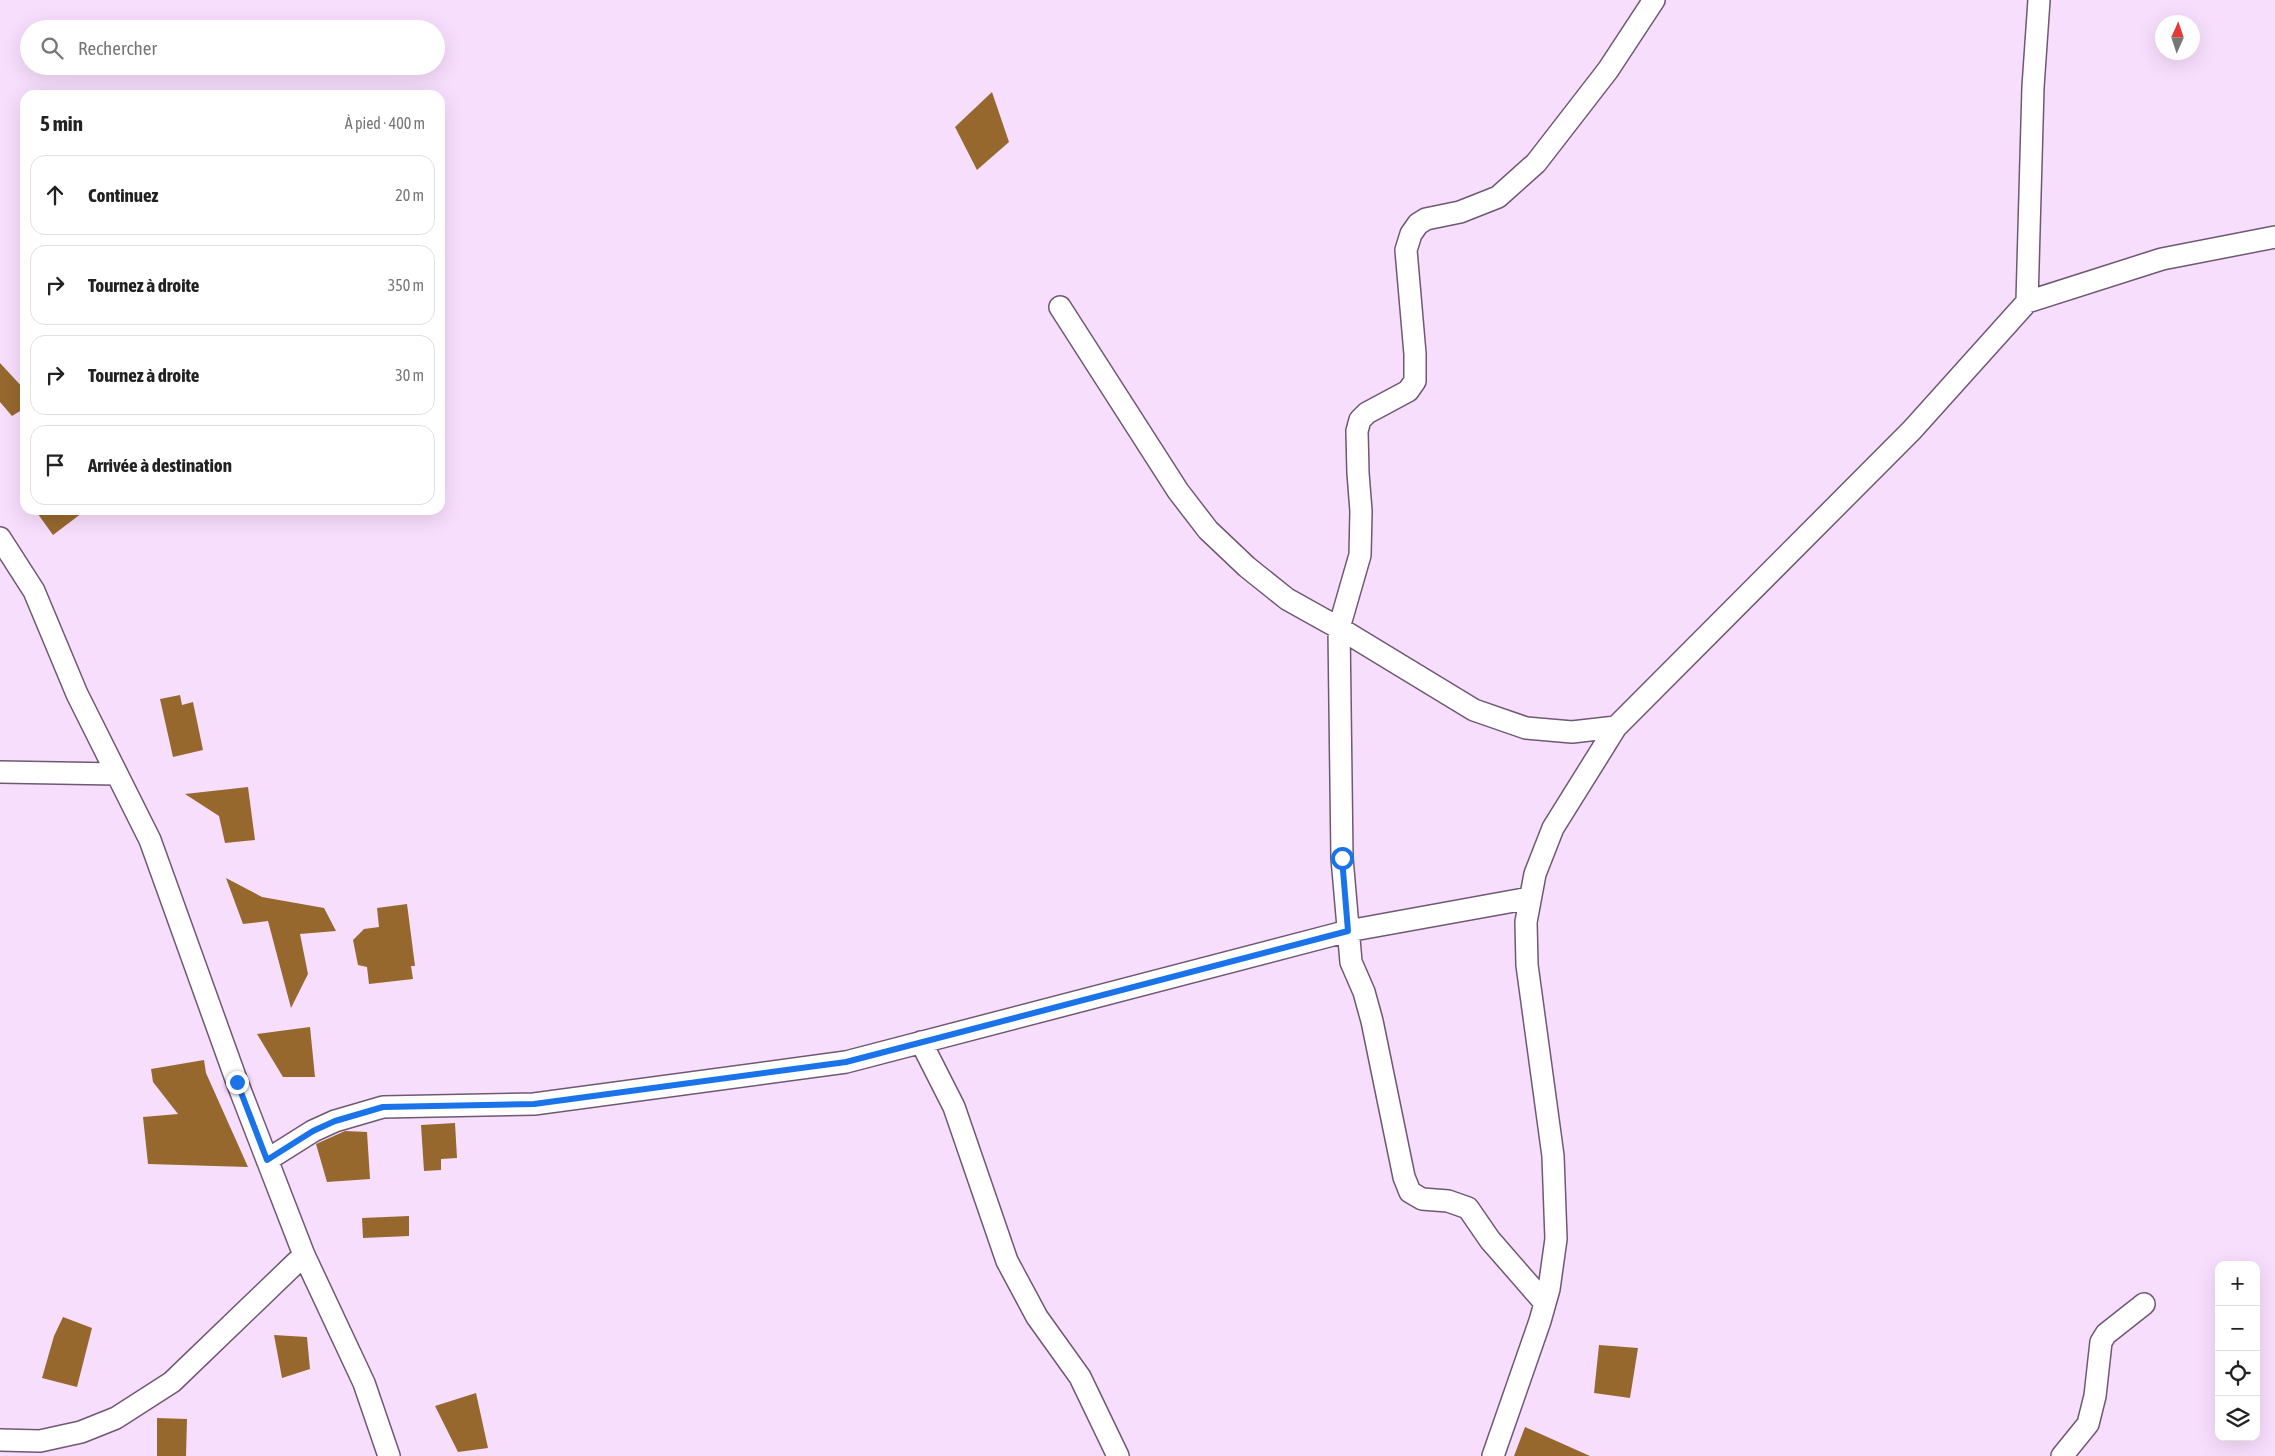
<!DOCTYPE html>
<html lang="fr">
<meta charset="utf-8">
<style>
:root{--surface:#fff;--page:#f2f2f2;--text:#222;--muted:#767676;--line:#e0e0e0}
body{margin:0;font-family:"Asap Condensed",sans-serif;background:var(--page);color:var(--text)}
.controls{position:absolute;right:15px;bottom:15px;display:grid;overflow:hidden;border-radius:10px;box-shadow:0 5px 20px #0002}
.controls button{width:45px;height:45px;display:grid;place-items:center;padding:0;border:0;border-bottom:1px solid var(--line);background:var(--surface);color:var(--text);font:25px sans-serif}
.compass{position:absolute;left:2155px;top:15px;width:45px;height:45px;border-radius:50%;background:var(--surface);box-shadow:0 5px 20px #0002;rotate:3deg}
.stop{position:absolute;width:15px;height:15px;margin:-11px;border:4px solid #1a73e8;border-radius:50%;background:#fff}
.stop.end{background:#1a73e8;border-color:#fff;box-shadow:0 1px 5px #0008}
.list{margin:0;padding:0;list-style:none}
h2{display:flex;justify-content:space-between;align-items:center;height:65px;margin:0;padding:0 20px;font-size:21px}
h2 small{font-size:16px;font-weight:400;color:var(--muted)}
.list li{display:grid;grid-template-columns:32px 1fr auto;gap:15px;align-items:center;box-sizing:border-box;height:80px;margin:0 10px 10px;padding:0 10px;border:1px solid var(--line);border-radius:15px}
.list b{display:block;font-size:19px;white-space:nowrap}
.list em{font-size:16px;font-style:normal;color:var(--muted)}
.icon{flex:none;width:28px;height:28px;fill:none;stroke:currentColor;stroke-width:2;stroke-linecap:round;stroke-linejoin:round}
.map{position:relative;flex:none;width:2275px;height:1456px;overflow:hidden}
.search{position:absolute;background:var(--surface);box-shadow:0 5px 20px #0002;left:20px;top:20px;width:425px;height:55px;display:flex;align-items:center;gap:12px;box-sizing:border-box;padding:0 18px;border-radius:28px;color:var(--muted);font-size:19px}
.panel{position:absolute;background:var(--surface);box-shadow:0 5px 20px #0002;left:20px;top:90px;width:425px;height:425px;border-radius:15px}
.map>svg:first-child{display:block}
.building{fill:#96682e}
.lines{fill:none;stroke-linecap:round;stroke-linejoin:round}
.minor-casing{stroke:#6e5872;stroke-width:24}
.minor{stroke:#fff;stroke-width:21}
.route{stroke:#1a73e8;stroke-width:6}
</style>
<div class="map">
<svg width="2275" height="1456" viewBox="0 0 2275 1456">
<rect width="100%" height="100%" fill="#f8defd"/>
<!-- building -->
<path class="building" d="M992 92 1009 142 977 170 955 127Z
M0 363 25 390V408L12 416 0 402Z
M35 510H86L53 535Z
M180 695 182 705 193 702 203 750 173 757 160 699Z
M248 787 255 840 225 843 219 816 185 794Z
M226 878 262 897 324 908 336 931 300 934 308 974 291 1008 268 921 243 924Z
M407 904 415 966H411L413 979 369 984 367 967 358 965 353 940 364 929 379 927 377 908Z
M310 1027 315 1077H283L257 1034Z
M204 1060 206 1073 248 1167 148 1164 143 1117 178 1114 153 1082 151 1069Z
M455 1123 457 1158 441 1159V1170L424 1171 421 1125Z
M345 1131 367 1132 370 1179 327 1182 316 1144Z
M409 1216V1236L363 1238 362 1218Z
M63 1317 92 1328 77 1387 42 1378 54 1336Z
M274 1335 307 1337 310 1369 282 1378Z
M1599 1345 1638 1348 1630 1398 1594 1393Z
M476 1393 488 1448 458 1452 435 1406Z
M157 1418 187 1419 186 1456H157Z
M1525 1427 1590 1456H1514Z"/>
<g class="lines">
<defs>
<path id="minor" d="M2027 302 2033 87 2039 0
M1060 307 1178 491 1208 530 1247 567 1287 599 1339 628 1474 710 1526 728 1572 732 1616 727
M0 538 34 591 77 694 150 840 237 1082 304 1255 364 1383 389 1456
M0 772 117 774
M921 1042 954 1107 1007 1261 1037 1317 1080 1377 1118 1456
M267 1160 313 1131 335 1121 383 1107 534 1104 846 1062 1348 931 1530 898
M1545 1303 1490 1240 1468 1208 1448 1201 1422 1199 1410 1192 1404 1177 1372 1021 1364 992 1351 962 1342 858 1339 628 1360 555 1361 511 1358 473 1357 431 1360 420 1367 413 1408 391 1415 381V354L1406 250 1411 234 1418 224 1426 219 1460 212 1498 197 1536 163 1608 70 1654 0
M0 1440 40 1441 81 1432 116 1418 172 1382 304 1255
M1493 1456 1540 1321 1549 1289 1556 1239 1553 1156 1527 965 1526 922 1535 874 1553 828 1616 727 1912 430 2027 302 2162 259 2275 237
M2062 1456 2088 1424 2095 1396 2101 1342 2106 1334 2144 1304"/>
</defs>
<!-- minor casing -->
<use href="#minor" class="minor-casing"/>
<!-- minor -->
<use href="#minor" class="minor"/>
</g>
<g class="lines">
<!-- route -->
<path class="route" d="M237 1082 267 1160 313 1131 335 1121 383 1107 534 1104 846 1062 1348 931 1342 858"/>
</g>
</svg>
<div class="controls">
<button>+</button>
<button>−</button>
<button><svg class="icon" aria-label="locate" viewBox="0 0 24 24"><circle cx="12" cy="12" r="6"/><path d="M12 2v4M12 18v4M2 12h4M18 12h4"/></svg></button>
<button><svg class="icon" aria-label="layers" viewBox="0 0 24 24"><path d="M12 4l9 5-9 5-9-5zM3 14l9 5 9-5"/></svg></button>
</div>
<svg class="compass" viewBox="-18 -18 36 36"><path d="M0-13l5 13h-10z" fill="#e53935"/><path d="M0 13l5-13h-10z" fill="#767676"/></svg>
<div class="stop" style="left:1342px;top:858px"></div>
<div class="stop end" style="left:237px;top:1082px"></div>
<div class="search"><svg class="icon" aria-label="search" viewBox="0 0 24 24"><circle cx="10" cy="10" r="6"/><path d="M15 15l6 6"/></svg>Rechercher</div>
<section class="panel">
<h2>5 min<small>À pied · 400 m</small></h2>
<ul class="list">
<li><svg class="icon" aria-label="ahead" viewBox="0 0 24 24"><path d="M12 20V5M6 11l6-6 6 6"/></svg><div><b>Continuez</b></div><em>20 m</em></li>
<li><svg class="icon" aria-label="right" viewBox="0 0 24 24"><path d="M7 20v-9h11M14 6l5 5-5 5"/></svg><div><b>Tournez à droite</b></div><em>350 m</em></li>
<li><svg class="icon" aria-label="right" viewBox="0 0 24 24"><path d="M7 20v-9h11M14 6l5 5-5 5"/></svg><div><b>Tournez à droite</b></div><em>30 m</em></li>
<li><svg class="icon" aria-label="arrive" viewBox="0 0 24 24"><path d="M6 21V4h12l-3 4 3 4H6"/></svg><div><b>Arrivée à destination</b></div></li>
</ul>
</section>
</div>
